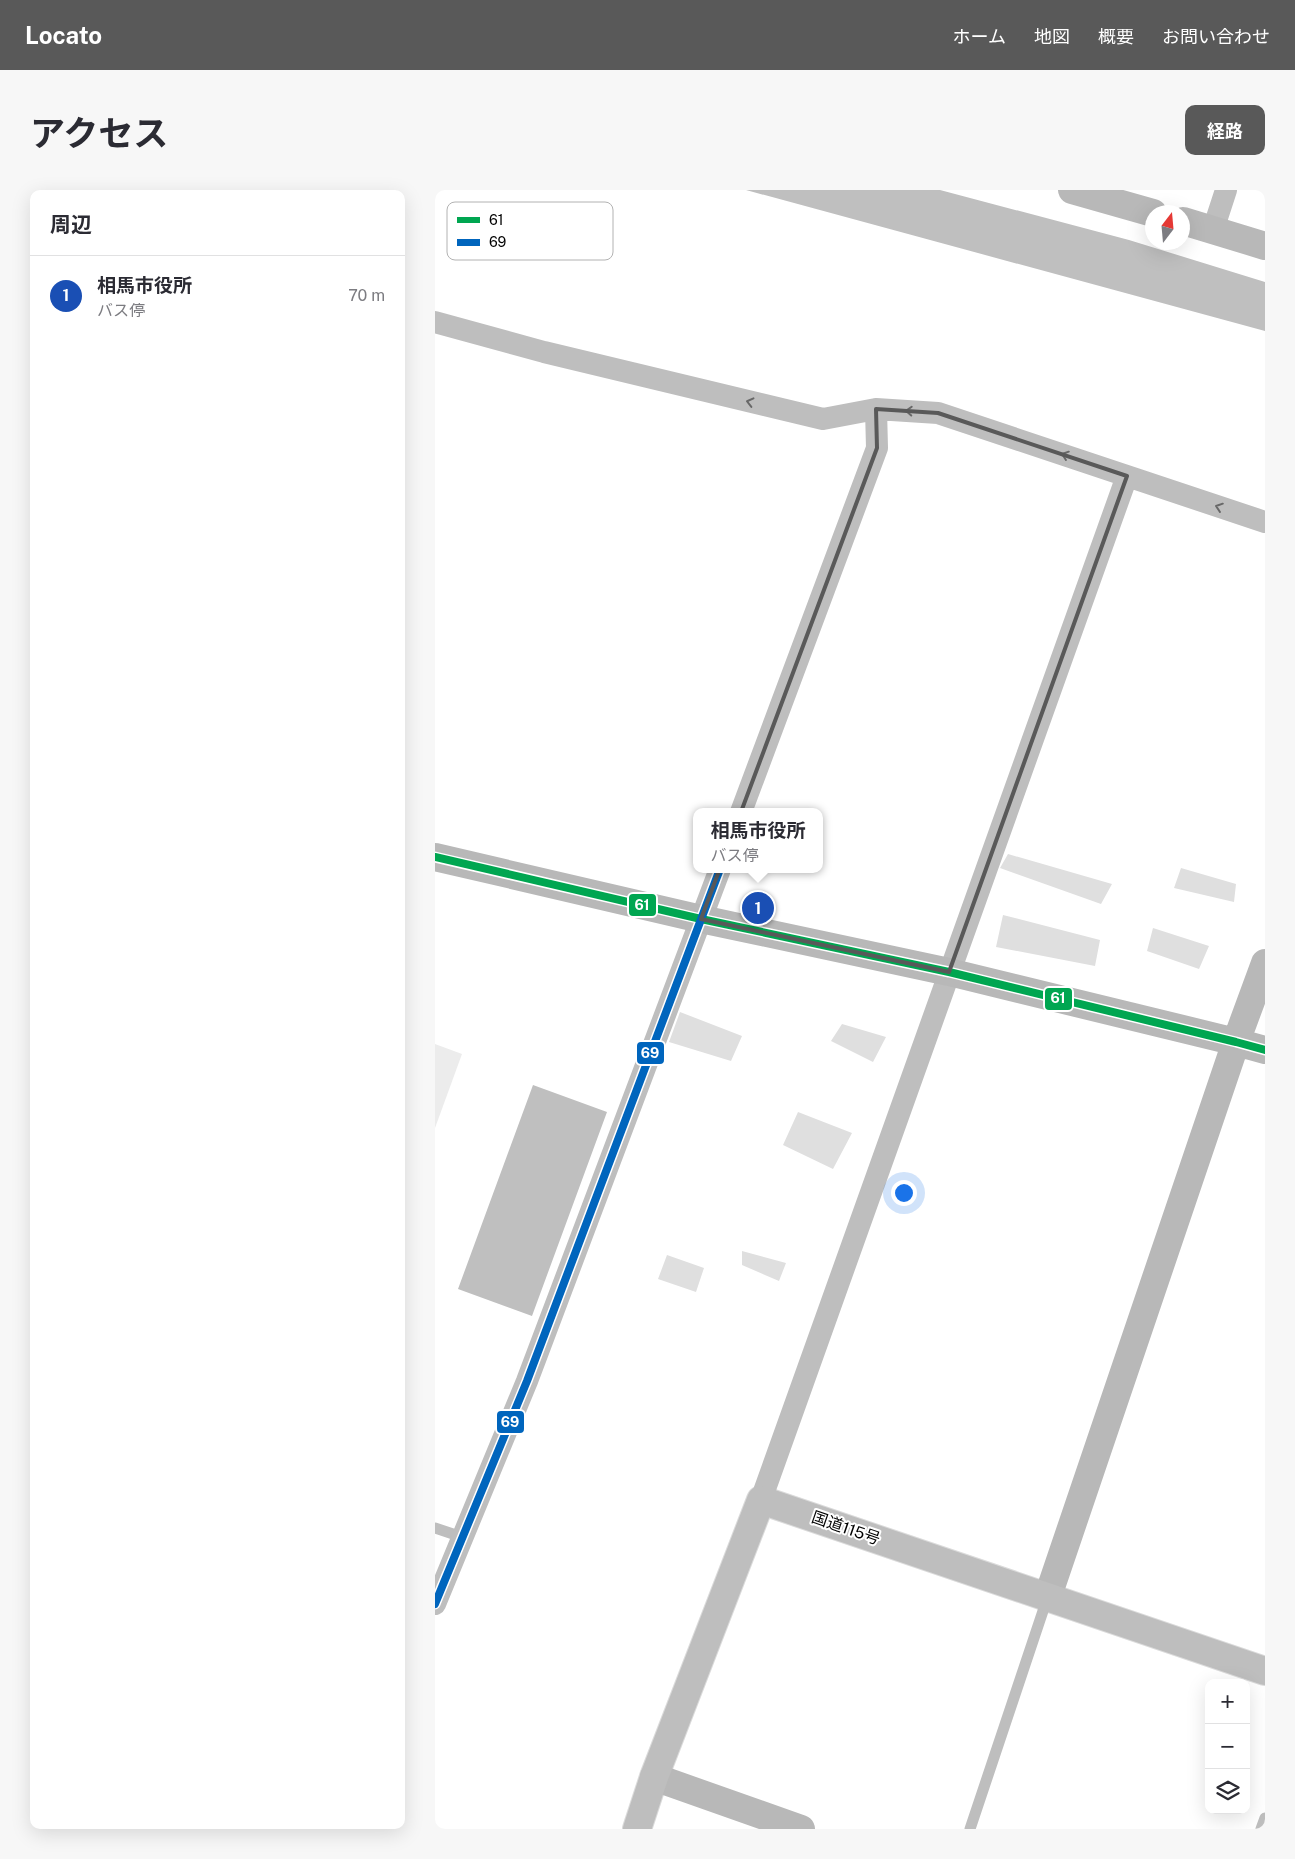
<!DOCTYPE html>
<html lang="ja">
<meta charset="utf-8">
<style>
:root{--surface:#fff;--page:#f7f7f7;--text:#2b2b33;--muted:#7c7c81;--line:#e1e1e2;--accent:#595959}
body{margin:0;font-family:"Public Sans","Noto Sans JP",sans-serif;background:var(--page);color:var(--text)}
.controls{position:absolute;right:15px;bottom:15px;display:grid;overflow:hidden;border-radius:10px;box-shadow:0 5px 20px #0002}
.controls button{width:45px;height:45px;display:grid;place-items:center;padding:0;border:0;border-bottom:1px solid var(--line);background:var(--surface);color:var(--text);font:25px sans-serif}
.compass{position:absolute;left:710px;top:15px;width:45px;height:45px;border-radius:50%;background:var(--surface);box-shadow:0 5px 20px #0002;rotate:16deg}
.you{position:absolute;left:468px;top:1002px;width:18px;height:18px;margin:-12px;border:4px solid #fff;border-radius:50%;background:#1a73e8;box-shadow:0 0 0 8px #1a73e833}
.badge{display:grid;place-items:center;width:32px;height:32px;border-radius:50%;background:var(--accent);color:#fff;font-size:16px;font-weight:700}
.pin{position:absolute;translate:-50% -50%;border:2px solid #fff;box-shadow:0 1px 5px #0006}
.popup{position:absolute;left:258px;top:618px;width:130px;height:65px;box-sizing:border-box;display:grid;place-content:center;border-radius:10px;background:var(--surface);filter:drop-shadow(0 1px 4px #0005);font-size:16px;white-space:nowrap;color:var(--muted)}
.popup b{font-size:19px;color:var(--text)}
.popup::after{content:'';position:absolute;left:50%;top:100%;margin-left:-10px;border:10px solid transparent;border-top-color:var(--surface)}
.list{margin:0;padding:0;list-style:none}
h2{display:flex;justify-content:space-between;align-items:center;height:65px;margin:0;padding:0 20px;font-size:21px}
h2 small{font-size:16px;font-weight:400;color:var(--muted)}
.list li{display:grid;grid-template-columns:32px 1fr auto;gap:15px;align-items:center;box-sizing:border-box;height:80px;padding:0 20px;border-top:1px solid var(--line)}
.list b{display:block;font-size:19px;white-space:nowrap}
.list p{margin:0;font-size:16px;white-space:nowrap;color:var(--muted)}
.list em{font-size:16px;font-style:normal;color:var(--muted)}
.icon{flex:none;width:28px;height:28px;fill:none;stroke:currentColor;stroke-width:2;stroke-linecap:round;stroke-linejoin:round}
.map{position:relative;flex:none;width:830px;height:1639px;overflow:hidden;border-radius:10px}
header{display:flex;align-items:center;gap:30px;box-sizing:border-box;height:70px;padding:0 25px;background:var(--accent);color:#fff}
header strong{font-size:24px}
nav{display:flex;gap:28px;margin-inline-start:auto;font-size:18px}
.intro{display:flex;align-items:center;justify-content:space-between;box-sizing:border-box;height:120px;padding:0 30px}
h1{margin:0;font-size:35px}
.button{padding:12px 22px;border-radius:10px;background:var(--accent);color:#fff;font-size:18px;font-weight:700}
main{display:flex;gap:30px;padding:0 30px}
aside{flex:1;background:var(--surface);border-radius:10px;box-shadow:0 5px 20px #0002}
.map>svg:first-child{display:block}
.green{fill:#ececec}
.water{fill:#bfbfbf}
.building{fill:#dfdfdf}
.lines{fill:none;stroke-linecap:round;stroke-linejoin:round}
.highway-casing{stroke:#dbdbdb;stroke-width:30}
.lane{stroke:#bebebe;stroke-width:11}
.street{stroke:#bebebe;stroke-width:22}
.secondary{stroke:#b8b8b8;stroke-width:28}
.highway{stroke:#bebebe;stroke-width:28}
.bus-1-casing{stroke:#fff;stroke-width:11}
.bus-2-casing{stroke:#fff;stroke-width:11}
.bus-1{stroke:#00a651;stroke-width:8}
.bus-2{stroke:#0065bd;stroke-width:8}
.oneway{stroke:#686868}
.marked{fill:none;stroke:#595959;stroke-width:4;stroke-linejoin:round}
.labels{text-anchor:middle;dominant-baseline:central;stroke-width:4;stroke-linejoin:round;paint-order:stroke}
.street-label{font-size:16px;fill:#000;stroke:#fff}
.key{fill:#fff;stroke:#b2b2b2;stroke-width:1}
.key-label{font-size:14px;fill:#000}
.line-badge{stroke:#fff;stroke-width:2}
.badge-label{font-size:14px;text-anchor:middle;font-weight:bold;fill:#fff}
</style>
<header>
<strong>Locato</strong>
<nav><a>ホーム</a><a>地図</a><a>概要</a><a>お問い合わせ</a></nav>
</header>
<div class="intro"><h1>アクセス</h1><a class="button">経路</a></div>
<main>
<aside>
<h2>周辺<small></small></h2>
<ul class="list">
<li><span class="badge" style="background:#1a4fb4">1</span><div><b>相馬市役所</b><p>バス停</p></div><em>70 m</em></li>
</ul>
</aside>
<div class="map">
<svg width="830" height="1639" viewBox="0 0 830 1639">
<rect width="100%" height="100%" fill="#fff"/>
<!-- green -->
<path class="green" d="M0 854 27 864 0 938Z"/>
<!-- water -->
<path class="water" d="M311 0H505L694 50 830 92V141Z
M98 895 172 922 97 1126 23 1099Z"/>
<!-- building -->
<path class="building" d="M573 664 677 694 666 714 565 678Z
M746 678 801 694 799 712 739 698Z
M568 725 665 750 660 776 561 757Z
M718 738 774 756 764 779 712 761Z
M245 822 307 846 296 871 234 852Z
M407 834 451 847 438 872 396 851Z
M363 922 417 943 398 979 348 955Z
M307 1061 351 1073 344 1091 307 1075Z
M232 1065 269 1078 261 1102 223 1089Z"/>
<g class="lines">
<defs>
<path id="highway" d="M202 1639 219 1587 326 1310 830 1481"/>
</defs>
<!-- highway casing -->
<use href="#highway" class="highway-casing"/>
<!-- lane -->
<path class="lane" d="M0 1338 27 1347
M535 1639 613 1406
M826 1639 830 1628"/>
<!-- street -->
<path class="street" d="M778 40 791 0
M0 132 109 162 388 229 441 219 503 223 830 332
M306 622 442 258 441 219
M326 1310 692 286
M0 1414 92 1191 285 679"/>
<!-- secondary -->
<path class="secondary" d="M637 0 718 23
M748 31 830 56
M0 667 266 729 514 782 801 852 830 860
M613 1406 801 852 830 773
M219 1587 366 1639"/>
<!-- highway -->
<use href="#highway" class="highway"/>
<defs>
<path id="bus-1" d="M0 667 266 729 514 782 801 852 830 860"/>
<path id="bus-2" d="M0 1414 92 1191 285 679"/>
</defs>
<!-- bus-1 casing -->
<use href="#bus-1" class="bus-1-casing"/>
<!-- bus-2 casing -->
<use href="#bus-2" class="bus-2-casing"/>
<!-- bus-1 -->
<use href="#bus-1" class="bus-1"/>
<!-- bus-2 -->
<use href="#bus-2" class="bus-2"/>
</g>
<!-- one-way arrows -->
<defs><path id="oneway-chevron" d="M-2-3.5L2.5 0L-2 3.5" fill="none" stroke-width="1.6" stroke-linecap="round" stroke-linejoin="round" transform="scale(1.25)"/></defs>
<g class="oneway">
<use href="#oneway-chevron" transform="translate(315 212) rotate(-166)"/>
<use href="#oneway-chevron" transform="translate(474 221) rotate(-177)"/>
<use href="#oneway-chevron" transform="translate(630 265) rotate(-161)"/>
<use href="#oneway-chevron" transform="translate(784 317) rotate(-161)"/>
</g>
<!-- marked area -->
<path class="marked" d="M441 219 503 223 692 286 514 782 266 729 442 258Z"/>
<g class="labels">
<!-- street labels -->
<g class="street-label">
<text transform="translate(411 1338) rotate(19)">国道115号</text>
</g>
</g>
<!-- legend -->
<rect x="12" y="12" width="166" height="58" rx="8" class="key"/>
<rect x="22" y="27" width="23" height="6" fill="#00a651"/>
<rect x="22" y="49" width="23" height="7" fill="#0065bd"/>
<g class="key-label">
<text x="54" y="35">61</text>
<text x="54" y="57">69</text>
</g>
<g class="line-badge">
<rect x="193" y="703" width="29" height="24" rx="5" fill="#00a651"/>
<rect x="609" y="797" width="29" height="24" rx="5" fill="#00a651"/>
<rect x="201" y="851" width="29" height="24" rx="5" fill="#0065bd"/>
<rect x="61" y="1220" width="29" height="24" rx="5" fill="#0065bd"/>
</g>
<g class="badge-label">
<text x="207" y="720">61</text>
<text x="623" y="813">61</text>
<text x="215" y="868">69</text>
<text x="75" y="1237">69</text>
</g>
</svg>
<div class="controls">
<button>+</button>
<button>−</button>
<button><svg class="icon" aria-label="layers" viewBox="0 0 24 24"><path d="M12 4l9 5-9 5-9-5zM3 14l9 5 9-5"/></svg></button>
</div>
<svg class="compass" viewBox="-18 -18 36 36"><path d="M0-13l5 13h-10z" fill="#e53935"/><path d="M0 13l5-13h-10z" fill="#7c7c81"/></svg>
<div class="you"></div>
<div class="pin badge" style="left:323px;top:718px;background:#1a4fb4">1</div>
<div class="popup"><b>相馬市役所</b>バス停</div>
</div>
</main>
